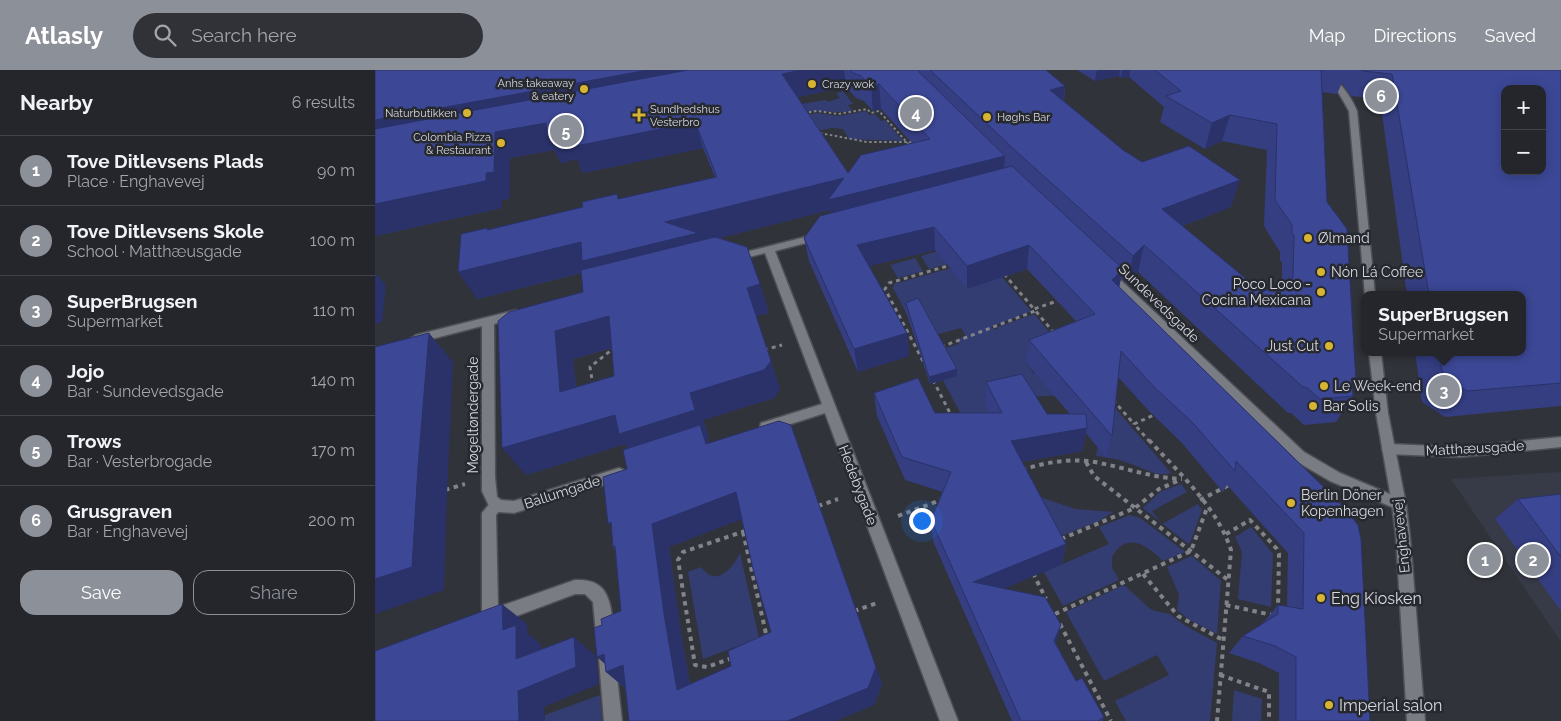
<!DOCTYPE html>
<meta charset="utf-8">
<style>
:root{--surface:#25262c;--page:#313238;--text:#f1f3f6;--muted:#a3a5a9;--line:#424348;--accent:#8c9099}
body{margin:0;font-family:Raleway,sans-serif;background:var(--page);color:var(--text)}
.controls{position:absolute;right:15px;top:15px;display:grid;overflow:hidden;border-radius:10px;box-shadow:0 2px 12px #0003}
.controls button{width:45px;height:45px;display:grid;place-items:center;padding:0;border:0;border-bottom:1px solid var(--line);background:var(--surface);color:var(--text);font:25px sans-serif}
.you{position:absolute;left:546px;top:450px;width:18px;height:18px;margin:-12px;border:4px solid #fff;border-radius:50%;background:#1a73e8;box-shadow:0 0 0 8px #1a73e833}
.badge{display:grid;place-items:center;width:32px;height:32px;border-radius:50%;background:var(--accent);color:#fff;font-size:16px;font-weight:700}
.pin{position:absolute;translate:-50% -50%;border:2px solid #fff;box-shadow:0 1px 5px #0006}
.popup{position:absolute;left:986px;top:221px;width:165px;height:65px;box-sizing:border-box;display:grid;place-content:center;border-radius:10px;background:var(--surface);filter:drop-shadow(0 1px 4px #0005);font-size:16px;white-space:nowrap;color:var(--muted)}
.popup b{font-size:19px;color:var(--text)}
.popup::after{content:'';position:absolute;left:50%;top:100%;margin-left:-10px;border:10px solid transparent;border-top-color:var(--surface)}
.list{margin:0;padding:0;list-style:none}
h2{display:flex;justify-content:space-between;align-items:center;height:65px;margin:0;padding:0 20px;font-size:21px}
h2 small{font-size:16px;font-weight:400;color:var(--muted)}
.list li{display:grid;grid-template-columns:32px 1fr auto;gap:15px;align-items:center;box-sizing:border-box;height:70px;padding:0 20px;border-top:1px solid var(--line)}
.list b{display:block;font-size:19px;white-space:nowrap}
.list p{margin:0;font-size:16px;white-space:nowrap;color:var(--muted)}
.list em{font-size:16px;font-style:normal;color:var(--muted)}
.actions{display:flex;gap:10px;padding:15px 20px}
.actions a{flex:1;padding:11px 0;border:1px solid var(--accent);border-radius:15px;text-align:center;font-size:18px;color:var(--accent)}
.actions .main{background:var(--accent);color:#fff}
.icon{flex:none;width:28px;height:28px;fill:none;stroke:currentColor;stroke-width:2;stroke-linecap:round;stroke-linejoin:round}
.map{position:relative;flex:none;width:1186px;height:651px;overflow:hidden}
header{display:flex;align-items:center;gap:30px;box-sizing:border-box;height:70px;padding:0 25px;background:var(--accent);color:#fff}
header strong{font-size:24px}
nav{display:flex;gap:28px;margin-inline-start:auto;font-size:18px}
.search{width:350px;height:45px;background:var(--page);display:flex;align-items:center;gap:12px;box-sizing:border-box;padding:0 18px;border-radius:28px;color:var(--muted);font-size:19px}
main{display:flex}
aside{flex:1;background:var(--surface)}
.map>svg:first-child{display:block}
.built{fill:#373b48}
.green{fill:#333d72}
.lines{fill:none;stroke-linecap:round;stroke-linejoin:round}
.lane-casing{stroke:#4e5056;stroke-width:3}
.street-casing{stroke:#4e5056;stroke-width:3}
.secondary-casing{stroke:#4e5056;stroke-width:3}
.path-far2{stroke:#818389;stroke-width:2;stroke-dasharray:2.5 2.5;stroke-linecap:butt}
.path-far1{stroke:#818389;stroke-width:3;stroke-dasharray:4 4;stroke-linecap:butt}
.path{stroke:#818389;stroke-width:4;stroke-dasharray:4.5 4.5;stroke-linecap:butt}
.lane{fill:#7a7c84;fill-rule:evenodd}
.street{fill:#7a7c84;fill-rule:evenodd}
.secondary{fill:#7a7c84;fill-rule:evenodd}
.wall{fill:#343e81;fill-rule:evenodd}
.shaded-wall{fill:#2a3269}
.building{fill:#3c4896;stroke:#2a3269;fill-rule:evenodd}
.poi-dot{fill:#d7b434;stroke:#272930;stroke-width:2}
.labels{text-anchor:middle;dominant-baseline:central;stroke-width:5;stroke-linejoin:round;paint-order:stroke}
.far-poi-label{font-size:11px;fill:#d7d8dd;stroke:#272930;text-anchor:end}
.poi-label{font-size:14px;fill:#d7d8dd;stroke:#272930;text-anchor:start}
.street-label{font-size:14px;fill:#d7d8dd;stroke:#272930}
.near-poi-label{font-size:16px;fill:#d7d8dd;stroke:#272930;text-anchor:start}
</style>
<header>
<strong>Atlasly</strong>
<div class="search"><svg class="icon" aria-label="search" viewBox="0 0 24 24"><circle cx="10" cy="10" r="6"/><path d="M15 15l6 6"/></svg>Search here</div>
<nav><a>Map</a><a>Directions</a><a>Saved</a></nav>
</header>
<main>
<aside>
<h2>Nearby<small>6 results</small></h2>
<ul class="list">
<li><span class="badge">1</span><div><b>Tove Ditlevsens Plads</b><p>Place · Enghavevej</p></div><em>90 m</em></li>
<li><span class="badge">2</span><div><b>Tove Ditlevsens Skole</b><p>School · Matthæusgade</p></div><em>100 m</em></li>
<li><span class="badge">3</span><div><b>SuperBrugsen</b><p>Supermarket</p></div><em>110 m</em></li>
<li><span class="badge">4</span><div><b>Jojo</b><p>Bar · Sundevedsgade</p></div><em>140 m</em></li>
<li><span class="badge">5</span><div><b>Trows</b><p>Bar · Vesterbrogade</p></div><em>170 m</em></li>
<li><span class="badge">6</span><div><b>Grusgraven</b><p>Bar · Enghavevej</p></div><em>200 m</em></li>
</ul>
<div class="actions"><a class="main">Save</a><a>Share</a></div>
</aside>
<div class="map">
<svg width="1186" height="651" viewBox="0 0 1186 651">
<rect width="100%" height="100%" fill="#31333a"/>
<!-- built -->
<path class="built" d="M1186 402V572L1076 409Z"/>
<!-- green -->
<path class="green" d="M468 21 478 34 473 35 477 41C459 44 442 39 425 42L420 35 451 30 453 32 465 28 461 23Z
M491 41 494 45 500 44 506 51 510 50 528 71 474 69 468 59 457 58 437 62 427 45 442 43 463 46Z
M574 178 583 191 554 199 546 186Z
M540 188 548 201 523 208 515 195Z
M608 189 627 207 656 241 616 257 622 260 623 257 659 244 688 278 651 293 659 304 697 289 689 325 654 327 635 385 606 381 553 283 584 274 582 269 591 266 586 258 545 269 518 218 519 214Z
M729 325 796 403C782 408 767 397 753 393 743 389 732 387 721 386L722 379 732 381Z
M806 414 812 422 777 441 787 454 823 434 827 440 815 473H812L768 438 785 422Z
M665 427 700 439 738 442 724 451 659 477Z
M755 445 765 448 810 482 788 491C773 476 752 460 737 487V498L744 510 688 536 669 502 734 474 724 457Z
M876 457 898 484 896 537 863 529 867 482 860 467Z
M365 483 384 568 328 589 313 502 326 497C341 518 357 499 365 483Z
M817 486 846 511 842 564 813 549 802 540 804 525 792 497Z
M749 515 774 538 780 541 795 544 809 555 842 573 835 651H751L740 631 794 605 782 585 729 611 691 542Z
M859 620 887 629 886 651H857Z
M225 625 227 651H170V645Z"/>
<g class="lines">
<defs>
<path id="lane" d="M121 430 126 432 128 436 121 445 123 537 200 510C208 510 216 510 223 515 237 523 240 556 235 570L229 572 223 570 221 564 218 532 210 524H200L115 556 109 553 107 548V443L116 432Z
M232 581 238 583 240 589 247 651H229L224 589 226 583Z"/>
<path id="street" d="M446 163 451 166 450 168 400 181 583 651H565L450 343 391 362 386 361 385 357 386 353 447 334 390 183 359 191 354 188 355 186Z
M732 200 736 201 929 382 965 403 1029 430 1031 434 1029 438 1024 440 955 411 919 390 728 205 727 203Z
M141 240 147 244 145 247 119 254 120 407 122 427 126 430 139 431 244 398 249 400 251 404 249 408 244 410 139 443 124 442 115 438 107 421V256L41 273 35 269 41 265Z
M1186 367V377L1084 387 1014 384 1009 383 1007 379 1009 375 1014 374 1084 377Z"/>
<path id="secondary" d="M941 0H950C964 11 975 24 982 41L1000 225H990L974 41 962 20Z
M994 282H1006L1013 343 1031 434 1035 467 1050 651H1032L1021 467 1017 434 1001 343Z"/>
</defs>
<!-- lane casing -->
<use href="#lane" class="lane-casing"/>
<!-- street casing -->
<use href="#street" class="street-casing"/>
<!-- secondary casing -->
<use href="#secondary" class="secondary-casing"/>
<!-- path-far2 -->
<path class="path-far2" d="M429 43 442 41 463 44 492 39 496 43 504 41 536 77
M445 63 492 72H540"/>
<!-- path-far1 -->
<path class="path-far1" d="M629 204 659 239
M679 263 659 239 685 230
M566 277 660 241
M389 280 407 275
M548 291 510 219 514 213 576 195
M558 310 577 347
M218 316 215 297 239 278
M738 330 759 354
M775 372 759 354 781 344"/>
<!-- path -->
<path class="path" d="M774 370C804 403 842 437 856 480L842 651
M711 392 719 406 853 510
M647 400C668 393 690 389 712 391 744 395 774 408 807 409
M70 420 90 414
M825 430 856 414
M443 436 463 429
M523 446 566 430
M368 462 392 568
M851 464 875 450 902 479 904 484 903 539
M686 469 760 438 784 419 805 410
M658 503 671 529
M768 504 803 546 848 570
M851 535 897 545
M479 541 502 533
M680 544 816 481 832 438
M685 554 736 651
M357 588 332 597 320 595 303 490 308 482 373 460
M845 605 894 622V651"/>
<!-- lane -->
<use href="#lane" class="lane"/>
<!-- street -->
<use href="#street" class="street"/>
<!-- secondary -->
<use href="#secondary" class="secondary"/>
</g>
<!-- wall -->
<path class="wall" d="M0 0H671L690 16 689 31 748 80 767 92 856 137 807 156 887 222 907 213V192L905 191V182L889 156 892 80 847 71 830 79 785 52 789 37 754 7 746 8 744 6 720 11 702 0H1186V336L1070 347 1047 332 1040 282H1148V225H1032L1005 29 976 26 967 13 962 24 947 22 952 132 981 312 978 318V326L961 352 929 355 916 343H913L763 202 752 213 746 208 744 217 963 431 995 651H904V603L884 593 854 583 868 566 888 554V553L903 535 912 536 913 483 852 415 848 422 807 373 773 340 743 307 737 366 731 388 711 363 707 381 647 392 691 474 687 494 629 518 681 574 701 611 729 647 727 651H637L558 471 556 450 568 422 530 410 502 346 499 323 560 343H614L610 335 611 312 672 344H695L651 293 654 270 701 251 652 199 592 219 560 180 494 196 532 263 534 286 483 302 434 191 429 168 456 143 455 140 344 168 385 214 394 243 381 246 405 319 399 328 328 350 334 368H332L334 373 501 597 507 615 499 635 460 651H254L250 618 231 602 227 555 246 541 240 480 238 477 252 399 253 378 250 374 151 405 208 222 207 203 102 229 112 158 113 160 340 107 328 78 208 103 202 89 186 93 179 80 135 88V128L127 130V138L0 166ZM471 17 481 28 489 31 498 41 506 39 537 73 473 103 422 27ZM237 278 239 306 201 317 198 289ZM366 449 396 562 356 596 315 614 306 564 294 477Z
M531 233 582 306 555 314 531 241Z
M1186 424V541L1120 449 1143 429Z"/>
<!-- shaded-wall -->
<path class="shaded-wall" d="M273 0H410L0 80V50Z
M426 0H469L471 17 412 29 407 4Z
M722 0H745L744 6 720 11Z
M747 0H755L754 7 746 8Z
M504 14 506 39 498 41 496 16Z
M690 16 687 41 675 20Z
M855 45 847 71 830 79 837 53Z
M320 52 328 78 208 103 202 89 186 93 179 80 135 88V128L127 130V138L0 166V134L111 103 120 62 171 53 193 62Z
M630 86 628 112 458 157 455 140 102 229 83 202 469 108Z
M865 110 856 137 780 166 787 139Z
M559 157 560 180 486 198 482 175Z
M654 175 652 199 592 219V196Z
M769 175 763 202 752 213 758 186Z
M748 199 743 223 737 210Z
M0 203 11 215 7 252 0 254Z
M385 214 394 243 381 246 372 218Z
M234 246 249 274 198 289 204 349 185 322 180 261Z
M54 263 78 292 72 424 69 520 0 544V509L43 397Z
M532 263 534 286 483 302 479 279Z
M396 291 405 319 399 328 328 350 334 368H332L338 381 261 391 250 374 151 405 127 378 315 323Z
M582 299V306L555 314 554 307Z
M712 358 707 381 634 394 636 371Z
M361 422 372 447 294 477 306 564 319 637 302 620 289 544 277 454Z
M691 474 687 494 598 532V512Z
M127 534 152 554 153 564 166 574 167 607 141 589 128 560Z
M686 555 681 573 679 571Z
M199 567 221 586 224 614 169 637 170 651H144L143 621Z
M229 584 248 595 253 620 231 602 237 600 222 587Z
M501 597 507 615 499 635 460 651H412Z"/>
<!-- building -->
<path class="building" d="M0 0H273L0 50Z
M313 0H426L407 4 473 103 486 85 555 69 504 14 496 16 486 6 478 3 475 0H542L630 86 453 130 469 108 290 152 323 163 207 191 206 172 83 202 86 164 112 158V160L208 137 207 132 242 124 243 129 342 107 320 52 196 77 193 62 172 66 171 53 120 62 119 102 111 103V111L0 134V59Z
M555 0H671L690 16 675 20 748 80 767 92 814 76 865 110 787 139 887 222 918 208 919 165 917 164V155L900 130 902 54 855 45 837 53 791 26 806 21 780 0H946L952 132 972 159 981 312H977L978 326 945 329 931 317H928L769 175 758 186 644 84Z
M986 0H1186V313L1092 321 1068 306 1064 282H1148V225H1054L1017 4 987 1ZM1130 19H1167V101H1130Z
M637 96 748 199 737 210 963 431 983 455 986 469 995 651H921V587L900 576 868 566 903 544V535L928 539 929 463 861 391 860 401 816 351 780 318 746 281 737 366 654 270 720 244 654 175 592 196 559 157 482 175 532 263 479 279 429 168 445 146Z
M340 167 372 177 385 214 372 218 396 291 389 300 315 323 320 340 244 364 240 345 127 378 123 251 134 242 208 222 206 200ZM234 246 239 306 185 322 180 261Z
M543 228 582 299 554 307 531 233Z
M54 263 43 397 37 497 0 509V277Z
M647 304 672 344H711L712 358 636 371 691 474 598 512 670 527 686 555 679 571 701 611 707 608 729 647 723 651H646L556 450 576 402 527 387 499 323 543 308 560 343H627L611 312Z
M404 351 416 355 501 597 493 618 412 651H254L248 595 231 602 229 584 222 587 219 558 227 555 226 549 246 541 240 476 238 477 236 452 233 454 228 407 252 399 248 380 325 355 331 374ZM361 422 378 499 396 562 353 581 356 596 302 620 289 544 277 454Z
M1186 424V487L1143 429Z
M127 534 128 560 141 555V589L199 567 201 597 143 621 144 651H0V581Z"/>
<!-- markers -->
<g class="poi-dot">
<circle cx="437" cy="14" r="5"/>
<circle cx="209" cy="19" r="5"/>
<circle cx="92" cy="43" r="5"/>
<path d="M261.5 37.5h5v5h5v5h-5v5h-5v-5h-5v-5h5z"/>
<circle cx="612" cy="47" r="5"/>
<circle cx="126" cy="73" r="5"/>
<circle cx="933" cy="168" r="5"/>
<circle cx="946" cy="202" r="5"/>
<circle cx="946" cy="222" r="5"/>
<circle cx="954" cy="276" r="5"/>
<circle cx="949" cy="316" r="5"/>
<circle cx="938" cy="336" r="5"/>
<circle cx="916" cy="433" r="5"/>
<circle cx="946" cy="528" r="5"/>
<circle cx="954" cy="635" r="5"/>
</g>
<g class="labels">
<!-- far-poi labels -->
<g class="far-poi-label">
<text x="199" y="13">Anhs takeaway<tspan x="199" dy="13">&amp; eatery</tspan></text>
<text x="447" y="14" text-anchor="start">Crazy wok</text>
<text x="275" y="39" text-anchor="start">Sundhedshus<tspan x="275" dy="13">Vesterbro</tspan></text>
<text x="82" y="43">Naturbutikken</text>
<text x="622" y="47" text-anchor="start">Høghs Bar</text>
<text x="116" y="67">Colombia Pizza<tspan x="116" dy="13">&amp; Restaurant</tspan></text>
</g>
<!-- poi labels -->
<g class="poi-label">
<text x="943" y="168">Ølmand</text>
<text x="956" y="202">Nón Lá Coffee</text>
<text x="936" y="214" text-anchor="end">Poco Loco -<tspan x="936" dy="16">Cocina Mexicana</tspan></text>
<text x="944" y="276" text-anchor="end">Just Cut</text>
<text x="959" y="316">Le Week-end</text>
<text x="948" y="336">Bar Solis</text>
<text x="926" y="425">Berlin Döner<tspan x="926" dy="16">Kopenhagen</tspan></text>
</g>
<!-- street labels -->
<g class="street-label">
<text transform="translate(784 233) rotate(44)">Sundevedsgade</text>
<text transform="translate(98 345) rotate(-90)">Møgeltøndergade</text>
<text transform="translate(1100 378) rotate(-3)">Matthæusgade</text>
<text transform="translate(483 415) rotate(69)">Hedebygade</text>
<text transform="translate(187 422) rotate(-18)">Ballumgade</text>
<text transform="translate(1026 466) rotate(-96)">Enghavevej</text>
</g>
<!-- near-poi labels -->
<g class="near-poi-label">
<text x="956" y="528">Eng Kiosken</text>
<text x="964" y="635">Imperial salon</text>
</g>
</g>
</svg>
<div class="controls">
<button>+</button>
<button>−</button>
</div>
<div class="you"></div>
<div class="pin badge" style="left:1110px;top:490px">1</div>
<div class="pin badge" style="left:1158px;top:490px">2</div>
<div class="pin badge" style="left:1069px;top:321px">3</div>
<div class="popup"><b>SuperBrugsen</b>Supermarket</div>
<div class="pin badge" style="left:541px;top:43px">4</div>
<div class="pin badge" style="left:191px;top:61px">5</div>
<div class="pin badge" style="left:1006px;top:26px">6</div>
</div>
</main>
